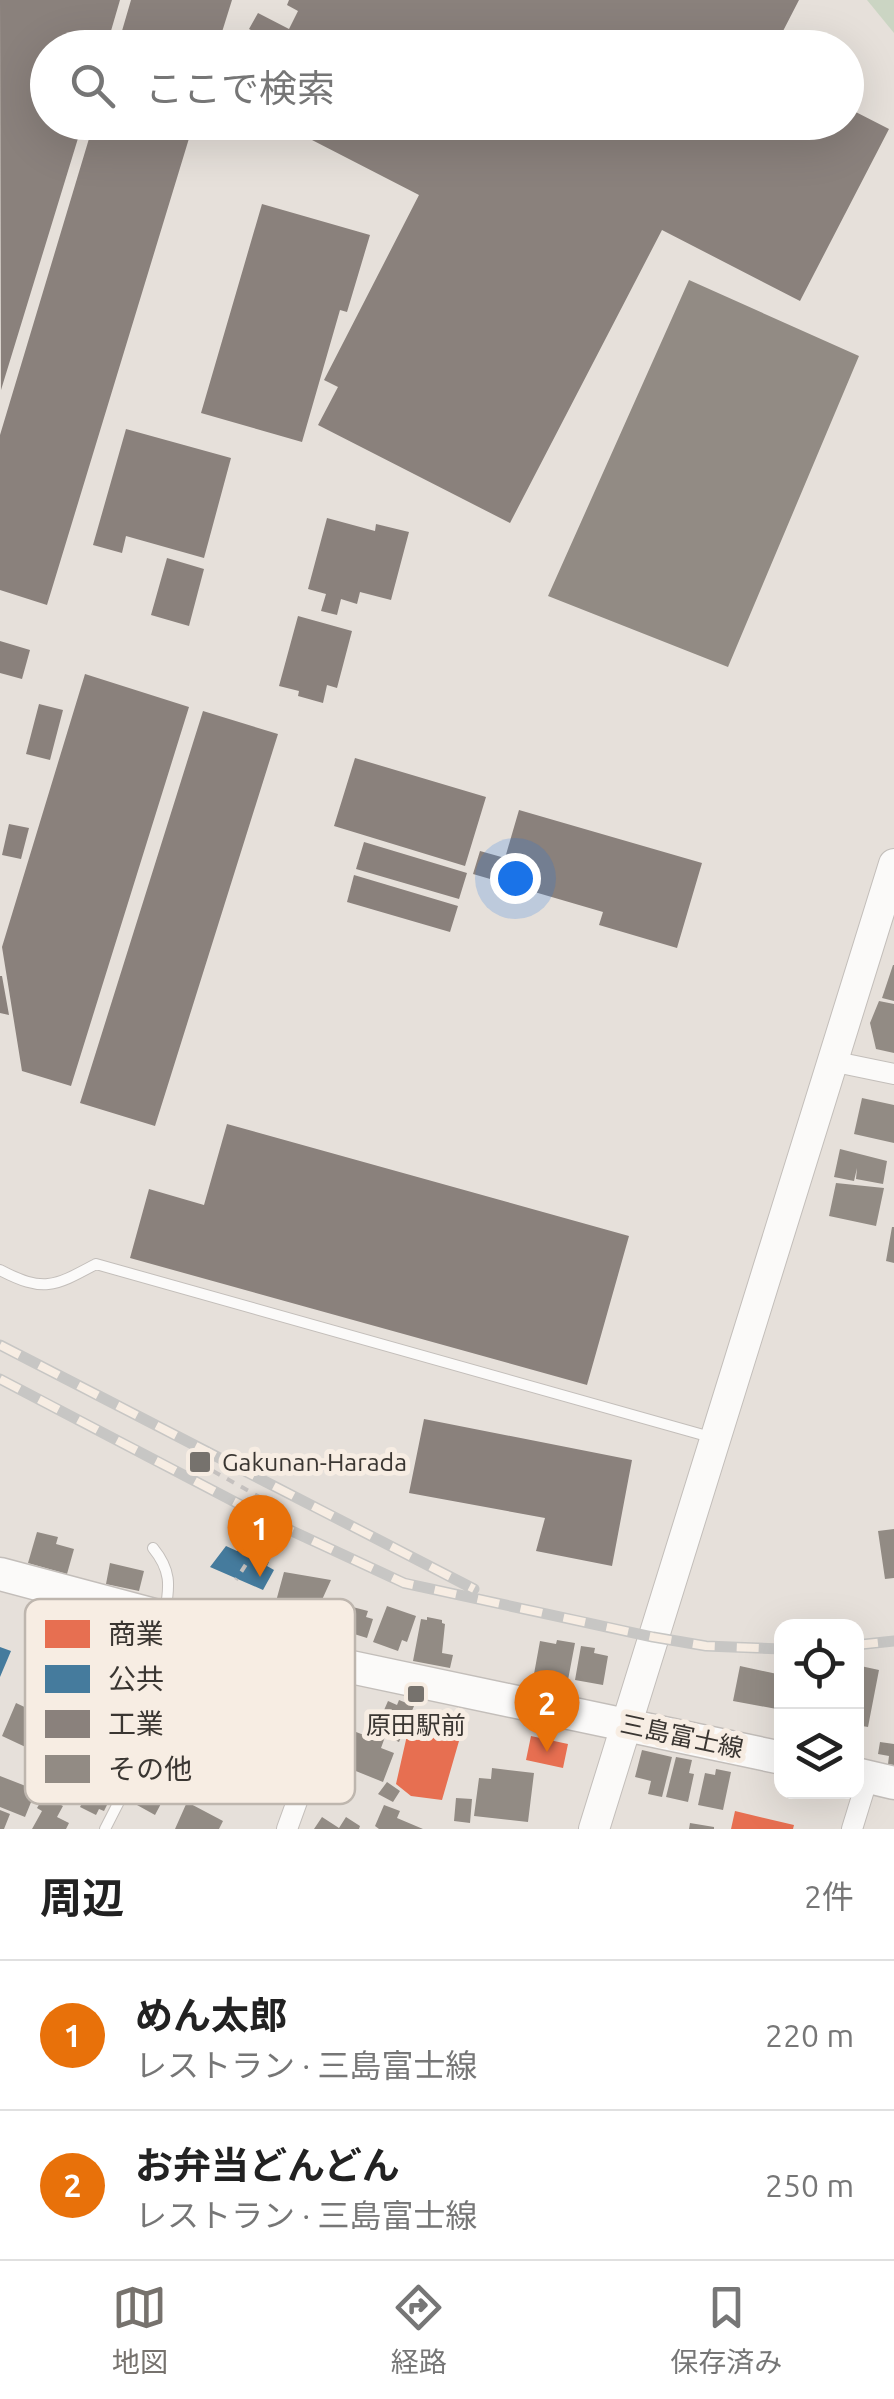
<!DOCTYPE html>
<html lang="ja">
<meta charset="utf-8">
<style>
:root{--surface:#fff;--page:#f6f6f6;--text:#222;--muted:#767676;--line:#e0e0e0;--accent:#76726d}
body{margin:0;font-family:Ubuntu,"Noto Sans JP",sans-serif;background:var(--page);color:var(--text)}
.controls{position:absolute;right:30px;bottom:30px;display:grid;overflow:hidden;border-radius:20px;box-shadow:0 10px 40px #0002}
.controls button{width:90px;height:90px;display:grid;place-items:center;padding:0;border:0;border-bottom:2px solid var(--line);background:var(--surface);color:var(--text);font:50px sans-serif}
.you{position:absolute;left:515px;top:878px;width:35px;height:35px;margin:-25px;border:8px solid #fff;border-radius:50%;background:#1a73e8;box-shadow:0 0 0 15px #1a73e833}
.badge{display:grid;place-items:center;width:65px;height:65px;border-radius:50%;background:var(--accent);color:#fff;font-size:32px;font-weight:700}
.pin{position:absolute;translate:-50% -82px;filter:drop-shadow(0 2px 5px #0008)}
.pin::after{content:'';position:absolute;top:52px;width:35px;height:30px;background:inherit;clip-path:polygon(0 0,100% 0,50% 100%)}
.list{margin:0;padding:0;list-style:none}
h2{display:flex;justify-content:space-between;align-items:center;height:130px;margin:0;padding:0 40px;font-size:42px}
h2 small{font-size:32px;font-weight:400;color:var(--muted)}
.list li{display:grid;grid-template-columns:65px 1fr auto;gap:30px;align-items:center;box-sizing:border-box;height:150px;padding:0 40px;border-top:2px solid var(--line)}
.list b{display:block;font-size:38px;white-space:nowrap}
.list p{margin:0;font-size:32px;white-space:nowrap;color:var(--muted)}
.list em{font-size:32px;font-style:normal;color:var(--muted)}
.icon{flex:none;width:55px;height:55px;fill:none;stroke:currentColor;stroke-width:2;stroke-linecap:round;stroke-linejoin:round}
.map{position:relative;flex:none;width:894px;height:1829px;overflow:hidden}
.search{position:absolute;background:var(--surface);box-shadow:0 10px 40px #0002;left:30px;right:30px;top:30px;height:110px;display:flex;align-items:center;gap:25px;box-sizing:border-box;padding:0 35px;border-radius:55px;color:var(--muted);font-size:38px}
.sheet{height:430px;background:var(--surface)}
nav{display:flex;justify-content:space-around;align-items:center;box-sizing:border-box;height:140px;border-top:2px solid var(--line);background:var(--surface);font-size:28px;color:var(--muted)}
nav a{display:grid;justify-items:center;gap:5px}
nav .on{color:var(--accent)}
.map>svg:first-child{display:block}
.green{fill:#cbd5c3}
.shops{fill:#e76f51}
.public{fill:#457b9d}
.industry{fill:#8a817c}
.building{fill:#928b84}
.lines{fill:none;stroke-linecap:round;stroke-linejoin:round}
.lane-casing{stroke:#c3beba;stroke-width:12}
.street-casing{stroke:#c3beba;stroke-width:22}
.secondary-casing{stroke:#c3beba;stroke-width:32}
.primary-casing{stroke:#c3beba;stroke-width:35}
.path{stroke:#c5c1bf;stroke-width:4;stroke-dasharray:8 8;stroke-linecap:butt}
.lane{stroke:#fbfaf9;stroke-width:10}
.street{stroke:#fbfaf9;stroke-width:20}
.secondary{stroke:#fbfaf9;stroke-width:30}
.primary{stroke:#fbfaf9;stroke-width:32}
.rail-casing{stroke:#c7c6c4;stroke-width:11}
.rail{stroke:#f7ede3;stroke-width:8;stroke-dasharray:22;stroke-linecap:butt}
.poi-dot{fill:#76726d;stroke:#f7ede3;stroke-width:4}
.labels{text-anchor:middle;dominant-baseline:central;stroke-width:10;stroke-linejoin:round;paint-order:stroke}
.poi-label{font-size:25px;fill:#3a3632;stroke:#f7ede3;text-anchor:start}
.street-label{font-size:25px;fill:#3a3632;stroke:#f7ede3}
.key{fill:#f7ede3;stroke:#beb6ae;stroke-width:2.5}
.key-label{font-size:28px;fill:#3a3632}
</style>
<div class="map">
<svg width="894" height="1829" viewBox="0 0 894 1829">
<rect width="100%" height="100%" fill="#e6e0da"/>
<!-- green -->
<path class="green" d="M867 0H894V33Z"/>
<!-- shops -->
<path class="shops" d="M408 1731 459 1741 442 1800 411 1796 396 1784Z
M531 1736 568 1744 563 1768 526 1760Z
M735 1811 794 1825 793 1829H731Z"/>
<!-- public -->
<path class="public" d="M226 1546 237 1551 239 1547 269 1562 267 1566 274 1570 263 1590 210 1567Z
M0 1647 11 1651 0 1677Z"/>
<!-- industry -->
<path class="industry" d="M0 0H120L106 48H48V122H83L1 390Z
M131 0H232L217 48H117Z
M289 0H799L782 33 810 48H285L249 29 258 13 289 29 298 11 287 5Z
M846 107 889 129 800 301 662 230 510 523 318 425 338 387 324 380 419 195 277 122H846Z
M94 122H194L47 605 0 590V435Z
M262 204 370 235 347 312 340 310 302 442 201 413Z
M126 429 231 458 204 558 126 536 122 553 93 545Z
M327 518 375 531 376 524 409 532 391 600 360 592 357 604 341 599 337 615 321 611 326 594 308 589Z
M167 558 204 569 189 626 151 615Z
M298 616 352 631 337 688 327 685 323 703 298 696 299 691 279 686Z
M0 641 30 650 22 679 0 673Z
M85 674 189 707 71 1086 22 1071 2 947Z
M39 704 63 710 50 760 26 754Z
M203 711 278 734 155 1126 80 1103Z
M355 758 486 797 465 866 334 826Z
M519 810 702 863 677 948 599 925 603 912 473 874 480 851 505 858Z
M9 824 29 828 21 859 2 855Z
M364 842 467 873 459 899 356 869Z
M354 875 458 906 450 932 347 902Z
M0 976H2L9 1015 0 1013Z
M227 1124 629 1236 587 1385 130 1258 149 1189 204 1205Z
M424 1419 632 1460 612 1566 536 1551 545 1518 409 1493Z"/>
<!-- building -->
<path class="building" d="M689 280 859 356 728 667 548 596Z
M893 965H894V1001L882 998Z
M879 1001 894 1004V1053L876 1049 870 1023Z
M862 1098 894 1105V1143L854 1134Z
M840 1149 887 1161 883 1184 856 1179 857 1168 854 1181 834 1177Z
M836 1183 884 1188 876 1226 829 1216Z
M892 1227H894V1263L886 1261Z
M894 1529V1578L885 1579 878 1531Z
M37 1532 58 1537 56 1544 74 1549 67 1574 28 1563Z
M110 1563 144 1571 139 1591 106 1584Z
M284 1572 331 1580 321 1602 314 1601 311 1619 279 1614 275 1605Z
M345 1605 368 1611 366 1617 373 1619 367 1638 338 1629Z
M387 1606 416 1616 407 1642 402 1640 398 1651 373 1642Z
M427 1617 442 1620V1623L445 1624 442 1653 453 1655 450 1668 413 1661 421 1619 427 1620Z
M557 1640 575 1643 568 1680 534 1674 540 1641 556 1644Z
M581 1646 595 1648 594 1653 608 1656 603 1685 575 1680Z
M856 1665 879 1670 868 1727 856 1725Z
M740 1666 782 1675V1710L733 1701Z
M399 1700 414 1706 399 1742 375 1731 388 1701 397 1705Z
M16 1703 63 1725 49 1758 2 1736Z
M338 1725 369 1737 370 1732 385 1737 381 1748 394 1753 383 1782 326 1759Z
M880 1742 894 1744V1765L888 1764 889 1756 878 1754Z
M642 1750 672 1757 662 1797 648 1794 651 1781 635 1777Z
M676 1757 692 1760 689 1773 694 1774 688 1802 666 1797Z
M153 1761 159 1764 156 1770 174 1779 155 1815 128 1800 147 1766 149 1767Z
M99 1768 110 1774 112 1768 123 1773 104 1811 99 1809 96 1815 80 1807Z
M492 1768 534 1773 528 1822 474 1816 479 1778 491 1779Z
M716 1769 731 1772 723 1810 698 1805 705 1773 715 1775Z
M0 1776 36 1790 25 1817 0 1807Z
M387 1782 400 1791 393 1802 378 1794Z
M44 1796 63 1806 57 1817 69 1823 66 1829H32L42 1811 37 1808Z
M456 1798 472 1799 470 1823 454 1821Z
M187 1802 223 1821 219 1829H175Z
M384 1805 400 1811 397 1818 423 1829H379L375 1826Z
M0 1810 10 1814 4 1829H0Z
M322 1817 339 1828 346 1817 360 1826 359 1829H314Z
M690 1823 714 1827V1829H689Z"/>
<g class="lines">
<defs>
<path id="lane" d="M0 1270C44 1293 55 1286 96 1264L714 1438
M153 1548C171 1570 170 1585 165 1612
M105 1829 153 1735 182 1629"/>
<path id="street" d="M831 1061 894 1074
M287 1829 346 1666
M852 1829 868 1777"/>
<path id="secondary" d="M594 1829 894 864"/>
<path id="primary" d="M0 1574 346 1666 782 1758
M856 1774 894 1783"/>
</defs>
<!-- lane casing -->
<use href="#lane" class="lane-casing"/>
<!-- street casing -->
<use href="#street" class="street-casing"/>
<!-- secondary casing -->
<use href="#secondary" class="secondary-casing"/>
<!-- primary casing -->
<use href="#primary" class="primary-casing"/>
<!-- path -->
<path class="path" d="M213 1471 281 1509 236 1580"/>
<!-- lane -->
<use href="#lane" class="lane"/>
<!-- street -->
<use href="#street" class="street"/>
<!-- secondary -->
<use href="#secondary" class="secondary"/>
<!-- primary -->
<use href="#primary" class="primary"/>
<defs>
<path id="rail" d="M0 1345 474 1589
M0 1379 279 1525 404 1583 653 1637 706 1646 782 1649
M856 1645 894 1641"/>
</defs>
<!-- rail casing -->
<use href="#rail" class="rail-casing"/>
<!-- rail -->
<use href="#rail" class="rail"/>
</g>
<!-- markers -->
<g class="poi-dot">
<rect x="188" y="1450" width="24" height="24" rx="5"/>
<rect x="406" y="1684" width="20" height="20" rx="5"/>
</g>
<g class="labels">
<!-- poi labels -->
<g class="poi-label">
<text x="222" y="1462">Gakunan-Harada</text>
<text x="416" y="1725" text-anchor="middle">原田駅前</text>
</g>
<!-- street labels -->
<g class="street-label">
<text transform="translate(682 1736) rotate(12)">三島富士線</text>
</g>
</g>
<!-- legend -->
<rect x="25" y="1599" width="330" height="205" rx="15" class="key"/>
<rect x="45" y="1620" width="45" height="28" fill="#e76f51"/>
<rect x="45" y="1665" width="45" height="28" fill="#457b9d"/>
<rect x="45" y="1710" width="45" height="28" fill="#8a817c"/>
<rect x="45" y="1755" width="45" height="28" fill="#928b84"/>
<g class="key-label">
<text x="108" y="1644">商業</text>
<text x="108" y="1689">公共</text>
<text x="108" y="1734">工業</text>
<text x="108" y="1779">その他</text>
</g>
</svg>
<div class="controls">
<button><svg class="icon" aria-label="locate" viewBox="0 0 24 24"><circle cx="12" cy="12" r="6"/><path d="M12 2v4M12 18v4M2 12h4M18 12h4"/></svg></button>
<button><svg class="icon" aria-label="layers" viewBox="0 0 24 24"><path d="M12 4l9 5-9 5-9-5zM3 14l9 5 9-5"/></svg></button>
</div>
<div class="you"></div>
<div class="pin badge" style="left:260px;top:1577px;background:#e8710a">1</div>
<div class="pin badge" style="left:547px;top:1752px;background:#e8710a">2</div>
<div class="search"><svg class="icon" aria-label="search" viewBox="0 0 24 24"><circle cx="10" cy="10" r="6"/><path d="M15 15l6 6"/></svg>ここで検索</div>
</div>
<section class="sheet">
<h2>周辺<small>2件</small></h2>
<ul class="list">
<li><span class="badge" style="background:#e8710a">1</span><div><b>めん太郎</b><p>レストラン · 三島富士線</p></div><em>220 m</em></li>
<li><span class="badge" style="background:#e8710a">2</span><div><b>お弁当どんどん</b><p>レストラン · 三島富士線</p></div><em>250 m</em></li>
</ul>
</section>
<nav>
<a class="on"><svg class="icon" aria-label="map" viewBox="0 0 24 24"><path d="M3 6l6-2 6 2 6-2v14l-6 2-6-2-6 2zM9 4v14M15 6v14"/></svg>地図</a>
<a><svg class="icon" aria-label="directions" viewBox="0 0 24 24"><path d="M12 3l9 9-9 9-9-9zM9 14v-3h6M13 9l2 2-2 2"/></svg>経路</a>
<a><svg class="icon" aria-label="saved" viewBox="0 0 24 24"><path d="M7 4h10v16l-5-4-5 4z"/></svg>保存済み</a>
</nav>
